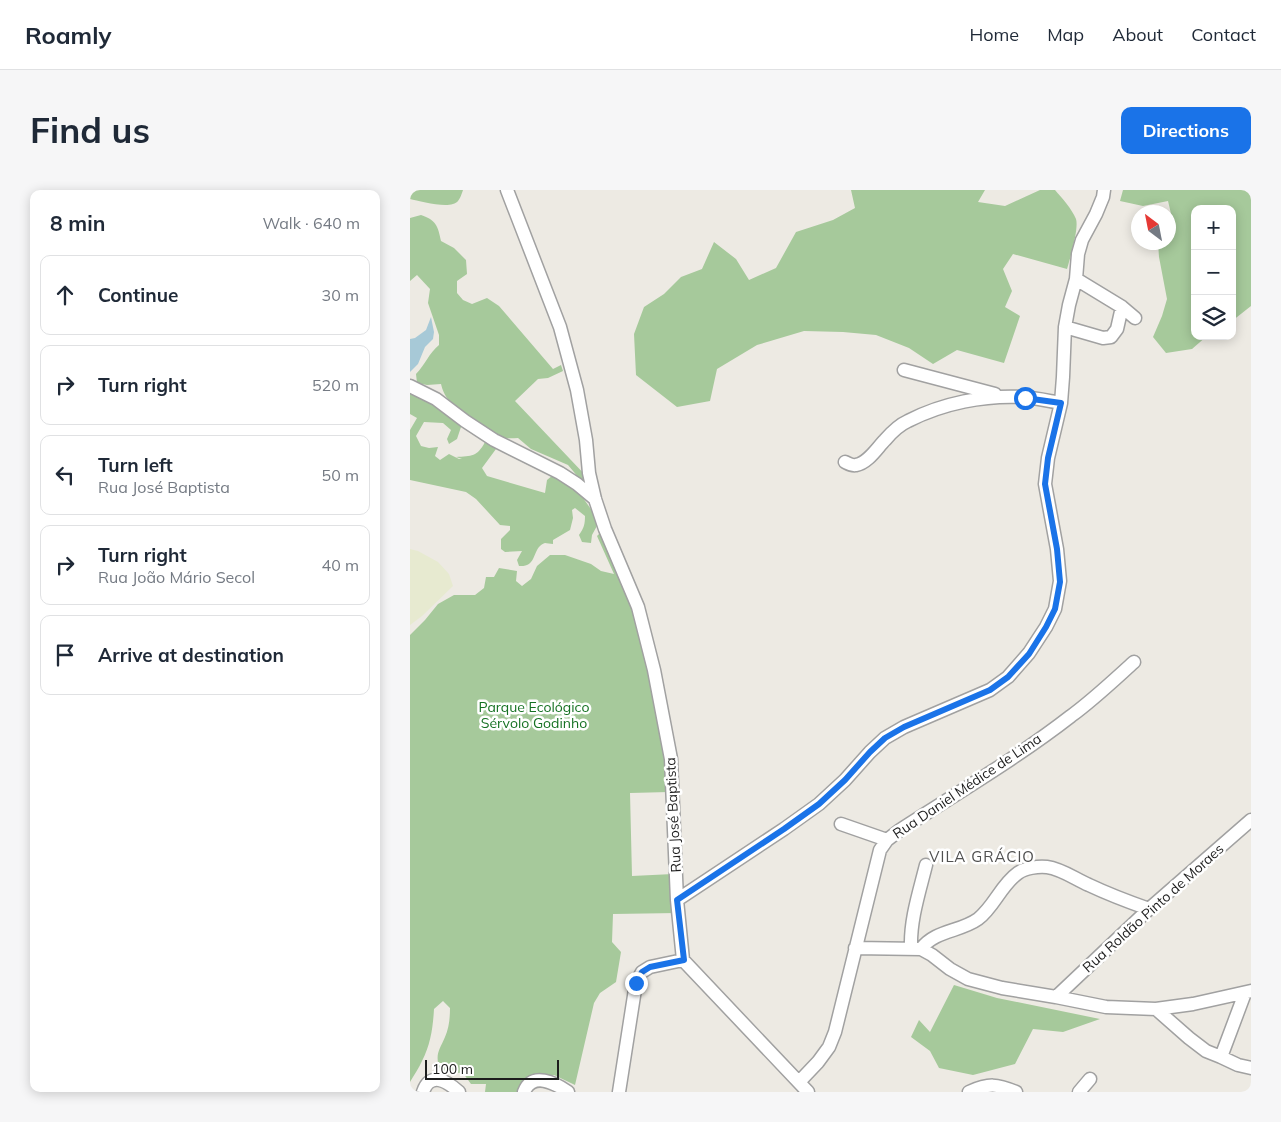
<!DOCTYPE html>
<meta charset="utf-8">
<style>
:root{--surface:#fff;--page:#f6f6f7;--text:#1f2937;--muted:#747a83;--line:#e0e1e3;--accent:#1a73e8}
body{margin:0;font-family:Mulish,sans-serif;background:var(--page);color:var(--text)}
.controls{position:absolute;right:15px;top:15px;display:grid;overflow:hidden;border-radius:10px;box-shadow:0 2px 12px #0003}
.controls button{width:45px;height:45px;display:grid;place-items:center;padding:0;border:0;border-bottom:1px solid var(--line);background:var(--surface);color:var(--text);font:25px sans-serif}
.compass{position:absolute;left:721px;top:15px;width:45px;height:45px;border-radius:50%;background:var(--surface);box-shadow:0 2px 12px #0003;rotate:328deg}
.scale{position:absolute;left:15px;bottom:12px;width:134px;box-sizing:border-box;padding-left:5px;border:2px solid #1d1d1d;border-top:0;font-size:14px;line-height:18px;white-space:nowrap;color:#1d1d1d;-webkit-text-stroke:4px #fff;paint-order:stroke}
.stop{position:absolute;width:15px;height:15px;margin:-11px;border:4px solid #1a73e8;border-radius:50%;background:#fff}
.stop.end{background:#1a73e8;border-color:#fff;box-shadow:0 1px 5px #0008}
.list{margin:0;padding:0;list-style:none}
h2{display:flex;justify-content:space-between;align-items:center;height:65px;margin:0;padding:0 20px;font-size:21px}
h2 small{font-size:16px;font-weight:400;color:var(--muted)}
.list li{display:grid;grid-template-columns:32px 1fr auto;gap:15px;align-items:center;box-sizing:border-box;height:80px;margin:0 10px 10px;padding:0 10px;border:1px solid var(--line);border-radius:10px}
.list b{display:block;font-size:19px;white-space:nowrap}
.list p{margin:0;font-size:16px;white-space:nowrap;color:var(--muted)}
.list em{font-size:16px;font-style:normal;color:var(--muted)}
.icon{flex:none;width:28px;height:28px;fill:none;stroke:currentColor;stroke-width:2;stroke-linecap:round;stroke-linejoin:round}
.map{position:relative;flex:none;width:841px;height:902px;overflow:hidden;border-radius:10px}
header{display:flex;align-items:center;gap:30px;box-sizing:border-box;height:70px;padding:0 25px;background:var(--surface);border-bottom:1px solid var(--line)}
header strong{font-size:24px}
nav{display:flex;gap:28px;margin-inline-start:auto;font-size:18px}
.intro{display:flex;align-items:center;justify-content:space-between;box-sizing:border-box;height:120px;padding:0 30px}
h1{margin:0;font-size:35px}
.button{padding:12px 22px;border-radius:10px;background:var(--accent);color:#fff;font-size:18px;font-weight:700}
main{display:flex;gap:30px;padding:0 30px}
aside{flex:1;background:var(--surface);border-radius:10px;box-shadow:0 2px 12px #0003}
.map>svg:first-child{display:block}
.farmland{fill:#e7ead0}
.forest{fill:#a6c99b}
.water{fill:#a7c9d7}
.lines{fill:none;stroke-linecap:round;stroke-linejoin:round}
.minor-casing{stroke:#a1a1a1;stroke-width:15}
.minor{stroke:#fff;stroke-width:12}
.route{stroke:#1a73e8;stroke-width:6}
.labels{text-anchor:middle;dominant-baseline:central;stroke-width:5;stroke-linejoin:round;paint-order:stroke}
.park-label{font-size:14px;fill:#157122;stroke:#fff}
.street-label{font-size:14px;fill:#1d1d1d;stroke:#fff}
.neighbourhood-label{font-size:15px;letter-spacing:1px;fill:#505050;stroke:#fff}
</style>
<header>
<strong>Roamly</strong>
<nav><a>Home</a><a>Map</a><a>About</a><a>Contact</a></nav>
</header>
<div class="intro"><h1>Find us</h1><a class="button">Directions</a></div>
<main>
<aside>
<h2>8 min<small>Walk · 640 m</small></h2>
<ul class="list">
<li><svg class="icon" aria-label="ahead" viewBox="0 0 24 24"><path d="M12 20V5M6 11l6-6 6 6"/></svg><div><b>Continue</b></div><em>30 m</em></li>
<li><svg class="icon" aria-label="right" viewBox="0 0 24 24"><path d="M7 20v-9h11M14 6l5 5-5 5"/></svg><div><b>Turn right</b></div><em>520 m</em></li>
<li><svg class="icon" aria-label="left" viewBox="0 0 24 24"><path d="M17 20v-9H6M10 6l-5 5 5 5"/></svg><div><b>Turn left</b><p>Rua José Baptista</p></div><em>50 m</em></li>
<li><svg class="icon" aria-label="right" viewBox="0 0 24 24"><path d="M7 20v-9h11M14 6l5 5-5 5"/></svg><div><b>Turn right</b><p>Rua João Mário Secol</p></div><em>40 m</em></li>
<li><svg class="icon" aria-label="arrive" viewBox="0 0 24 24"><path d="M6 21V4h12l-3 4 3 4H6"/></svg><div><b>Arrive at destination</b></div></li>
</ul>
</aside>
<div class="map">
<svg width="841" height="902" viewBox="0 0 841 902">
<rect width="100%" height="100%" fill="#edeae3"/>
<!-- farmland -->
<path class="farmland" d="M0 359 8 361 28 372 39 384 43 396 12 426 0 435Z"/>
<!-- forest -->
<path class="forest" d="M0 0H53C52 3 50 9 48 11 41 20 10 11 0 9Z
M441 0H575L568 12 595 16 630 0H645C652 8 662 19 666 29 669 38 660 69 657 79L603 64 593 79 602 101 595 117 610 126 594 173 547 160 523 174 499 158 466 145 433 142 394 141 347 155 307 179 300 211 267 217 226 185 224 144 234 117 254 104 271 87 292 79 304 52 326 69 339 90 366 78 386 42 423 30 445 18Z
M713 0H841V116L822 131V19H785V146H797L782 159 756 163 743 147 752 126 757 109 749 67 748 53 758 52 759 33 762 28 758 11 733 16 710 11Z
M11 25C26 30 28 36 31 51L44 58 56 70 57 84 47 91V103L53 110 62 114 77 108 89 116 143 179 151 175 153 181 138 188 128 189 105 211 178 288 179 300 158 275 121 259 108 248C103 248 97 249 92 247 83 245 77 238 69 232 53 221 36 216 31 194L17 195 7 193 6 184C15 175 19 163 29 155V145L18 113 20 99 7 85 0 91V28Z
M0 203 22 213 52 234 47 249 39 254 37 249 41 240 33 233 14 232 6 246 11 256 19 258 28 257 25 266 30 270 39 264 49 269H52L46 267C62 266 67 267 75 252H81L86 259 72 278 77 286 135 303 137 290 143 285 171 305 185 325 188 334 182 345 181 353 172 352 169 345C174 338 175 334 175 326L165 318 162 320 163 328 160 340 143 350V354C140 354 137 353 135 353 124 356 126 372 117 375 115 376 112 376 109 376L107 370 112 361 95 362 91 359V349L100 340V336L90 335 66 309 56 302 0 290V240L7 228 0 224Z
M191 342 217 402 234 454 252 545 259 602 220 603 222 686 263 684 267 723 203 724 202 752 211 762 206 792 190 803 184 813 165 895 144 885 122 887 108 902H75L76 894H61L53 883 31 882C24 865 29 861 35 847 39 838 40 828 40 818L33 811 24 819C23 836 21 854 12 871 9 878 4 885 0 892V445L15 430 28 414 44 405H65L74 398 76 387H84L89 378 107 381 106 391 112 396 121 389 127 376 140 365H155L181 374 191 381 204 384 187 346Z
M544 795 587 808 690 829 653 842 623 839 605 874 563 885 529 878 520 861 501 847 509 830 520 842Z"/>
<!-- water -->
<path class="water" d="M21 127 24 142 23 149 15 157 8 174 0 182V149L5 148 16 140Z"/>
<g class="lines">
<defs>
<path id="minor" d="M97 0 150 137 167 200 176 250 179 283 185 309 195 339 228 417 244 480 261 569 267 710 273 770 398 902
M666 89 712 117 725 128
M655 137 693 148 701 147 707 139 712 117
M494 180 585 204
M0 196 26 209 55 231 84 250 150 283 167 294 185 309
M435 272C439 274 442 276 446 275 458 273 467 258 475 250 481 243 489 235 498 231 533 213 574 205 613 207 626 208 639 211 651 213
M431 634 477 650
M267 710 374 639 409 614 435 590 460 562 475 548 494 537 580 500 598 487 619 463 636 437 645 419 650 391 647 359 635 294 638 268 651 213 653 187 655 137 659 115 666 89 668 64 672 50 686 24 693 7 694 0
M445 758 511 759 522 765 540 779 558 789 592 798 646 807 696 817 746 819 783 814 841 801
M501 758C500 730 509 703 516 675
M511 759C525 740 550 742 568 729 584 717 591 695 608 683 615 678 628 676 637 677 652 679 665 689 679 695 698 704 719 712 739 719
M835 803 811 867 828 875 841 878
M646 807 739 719 841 630
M746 819 779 848 796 861 811 867
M389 892 408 872 419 857 425 842 470 660 477 650 490 640C547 603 607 568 661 526 683 510 704 490 724 472
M13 902C20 881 37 891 49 902
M114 902C122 881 145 893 158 902
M209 902 226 793 232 782 240 777 273 770
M559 902C579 893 587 894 606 902
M669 902 680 889"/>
</defs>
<!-- minor casing -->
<use href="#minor" class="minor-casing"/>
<!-- minor -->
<use href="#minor" class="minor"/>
</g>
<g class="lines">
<!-- route -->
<path class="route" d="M226 793 232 782 240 777 274 770 267 710 374 639 409 614 435 590 460 562 475 548 494 537 580 500 598 487 619 464 636 437 645 419 650 392 647 359 635 294 638 268 651 213 615 208"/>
</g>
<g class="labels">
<!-- park labels -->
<g class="park-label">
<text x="124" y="517">Parque Ecológico<tspan x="124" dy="16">Sérvolo Godinho</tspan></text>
</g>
<!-- street labels -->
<g class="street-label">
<text transform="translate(557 596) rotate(-34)">Rua Daniel Médice de Lima</text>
<text transform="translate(263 625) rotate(-93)">Rua José Baptista</text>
<text transform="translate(743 718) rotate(-42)">Rua Roldão Pinto de Moraes</text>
</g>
<!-- neighbourhood labels -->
<g class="neighbourhood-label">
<text x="572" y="666">VILA GRÁCIO</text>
</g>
</g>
</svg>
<div class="controls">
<button>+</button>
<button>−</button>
<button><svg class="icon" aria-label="layers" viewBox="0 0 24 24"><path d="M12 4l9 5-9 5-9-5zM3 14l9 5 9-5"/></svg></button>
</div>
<svg class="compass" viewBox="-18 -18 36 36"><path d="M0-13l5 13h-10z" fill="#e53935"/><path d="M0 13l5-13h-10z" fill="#747a83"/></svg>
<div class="scale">100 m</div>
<div class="stop" style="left:615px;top:208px"></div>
<div class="stop end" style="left:226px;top:793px"></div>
</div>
</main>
